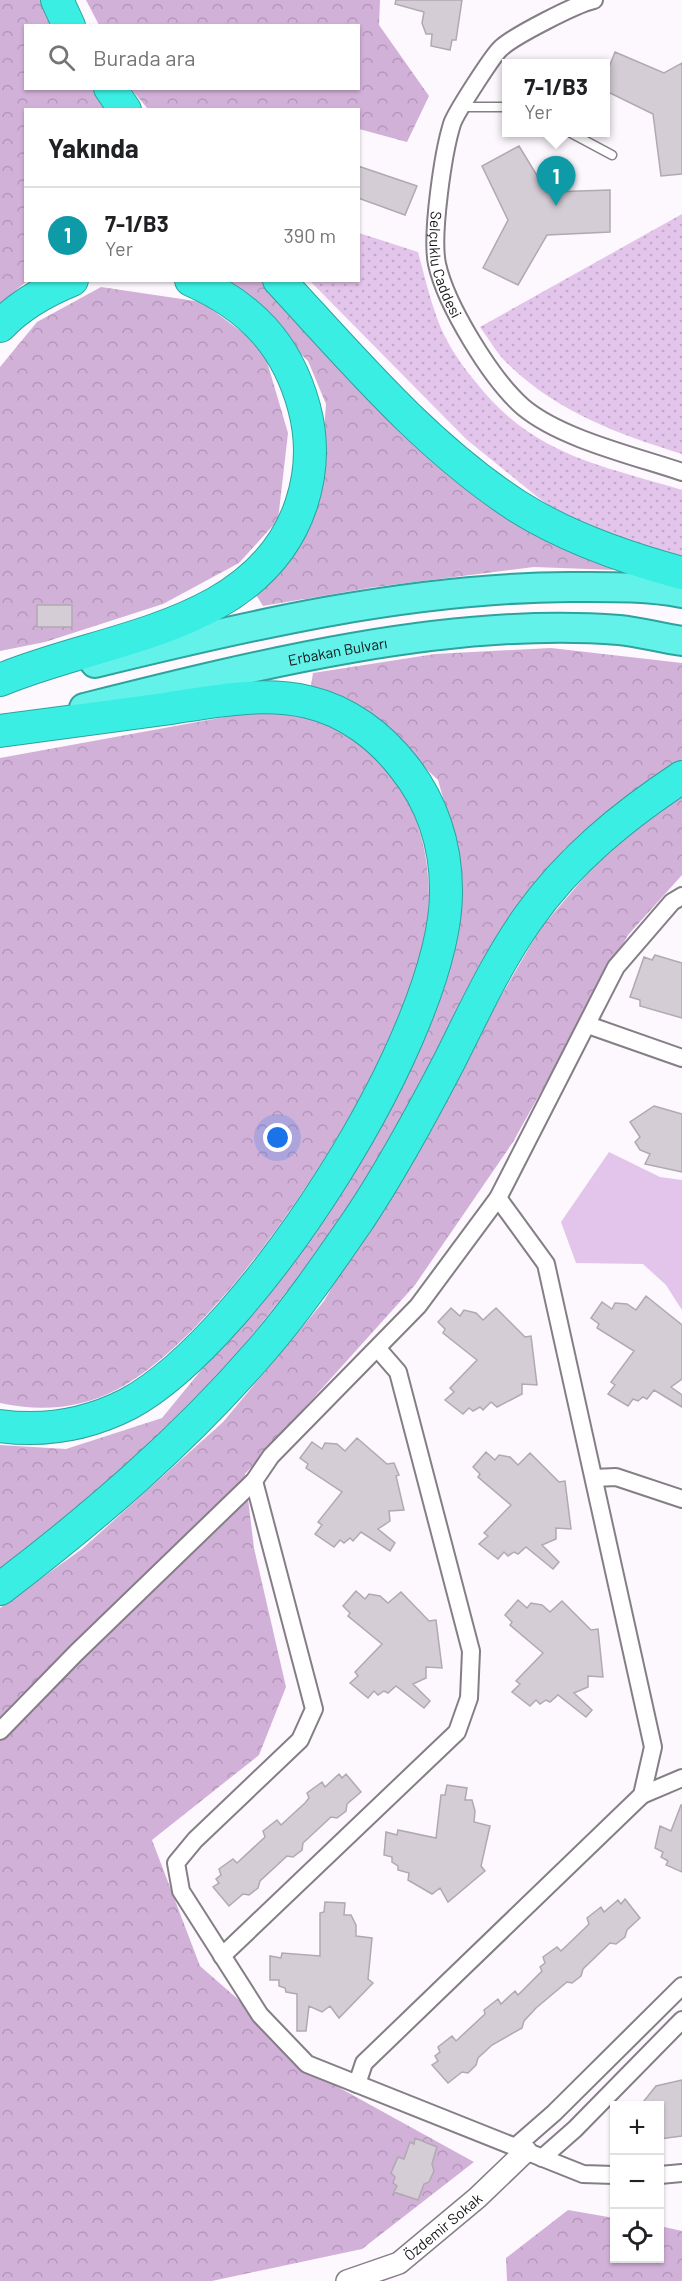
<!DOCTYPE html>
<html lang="tr">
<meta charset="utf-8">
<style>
:root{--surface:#fff;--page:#f6f6f6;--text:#202124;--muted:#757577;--line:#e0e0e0;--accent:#7c3aed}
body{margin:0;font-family:Barlow,sans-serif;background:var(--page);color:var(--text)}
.controls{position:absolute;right:18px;bottom:18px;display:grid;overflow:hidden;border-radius:0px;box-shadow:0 2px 4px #0004}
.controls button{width:54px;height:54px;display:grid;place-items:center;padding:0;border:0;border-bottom:2px solid var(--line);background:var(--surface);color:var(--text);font:30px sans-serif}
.you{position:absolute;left:278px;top:1138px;width:21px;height:21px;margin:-15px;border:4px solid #fff;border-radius:50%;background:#1a73e8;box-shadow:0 0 0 9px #1a73e833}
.badge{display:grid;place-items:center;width:39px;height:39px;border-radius:50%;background:var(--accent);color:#fff;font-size:20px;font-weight:700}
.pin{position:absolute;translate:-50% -50px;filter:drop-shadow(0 2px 3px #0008)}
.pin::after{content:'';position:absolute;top:32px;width:21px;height:18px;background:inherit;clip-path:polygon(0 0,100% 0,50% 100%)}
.popup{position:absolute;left:502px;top:59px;width:108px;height:78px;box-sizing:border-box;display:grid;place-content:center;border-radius:0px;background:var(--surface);filter:drop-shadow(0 2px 4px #0005);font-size:20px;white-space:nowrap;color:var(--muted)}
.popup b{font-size:22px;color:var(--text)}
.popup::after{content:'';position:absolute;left:50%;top:100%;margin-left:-12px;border:12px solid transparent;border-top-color:var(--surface)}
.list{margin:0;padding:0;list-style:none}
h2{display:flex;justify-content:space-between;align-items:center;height:78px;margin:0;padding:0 24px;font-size:26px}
h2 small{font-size:20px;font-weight:400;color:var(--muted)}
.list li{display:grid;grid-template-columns:39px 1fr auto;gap:18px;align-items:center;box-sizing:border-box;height:96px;padding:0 24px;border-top:2px solid var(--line)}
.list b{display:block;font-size:22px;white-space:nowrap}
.list p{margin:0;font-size:20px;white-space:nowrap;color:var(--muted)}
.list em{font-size:20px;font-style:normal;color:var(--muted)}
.icon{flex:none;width:33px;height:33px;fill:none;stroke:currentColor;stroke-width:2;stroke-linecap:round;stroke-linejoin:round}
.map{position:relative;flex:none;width:682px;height:2281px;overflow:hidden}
.search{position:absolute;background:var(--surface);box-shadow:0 2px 4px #0004;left:24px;top:24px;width:336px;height:66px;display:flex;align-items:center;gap:15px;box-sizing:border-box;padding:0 21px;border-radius:0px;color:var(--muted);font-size:22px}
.panel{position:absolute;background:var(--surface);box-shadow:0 2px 4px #0004;left:24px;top:108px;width:336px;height:174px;border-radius:0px}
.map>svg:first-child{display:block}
.grass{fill:url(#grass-dots)}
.forest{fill:url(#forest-crowns)}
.park{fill:#e3c4ea}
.building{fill:#d5cdd6;stroke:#b0a9b1;stroke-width:1.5}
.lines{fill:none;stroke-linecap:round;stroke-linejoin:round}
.service-casing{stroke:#857e86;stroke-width:11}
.minor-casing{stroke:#857e86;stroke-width:20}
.tertiary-casing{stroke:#857e86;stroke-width:24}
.trunk-casing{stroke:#2ea29c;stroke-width:32}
.motorway-casing{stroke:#2ea29c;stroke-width:34}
.service{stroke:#fff;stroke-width:8}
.minor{stroke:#fff;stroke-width:16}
.tertiary{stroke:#fff;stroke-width:21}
.trunk{stroke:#62f2ea;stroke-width:28}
.motorway{stroke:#3beee4;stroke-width:32}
.labels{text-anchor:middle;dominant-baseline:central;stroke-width:6;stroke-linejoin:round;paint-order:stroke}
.street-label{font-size:15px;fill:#161417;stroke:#fdf7fe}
</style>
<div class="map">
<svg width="682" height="2281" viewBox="0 0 682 2281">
<defs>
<pattern id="grass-dots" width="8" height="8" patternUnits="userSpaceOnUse" patternTransform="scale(1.5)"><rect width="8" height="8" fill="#e3c4ea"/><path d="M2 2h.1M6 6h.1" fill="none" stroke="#c2a8c8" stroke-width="1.8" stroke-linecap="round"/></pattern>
<pattern id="forest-crowns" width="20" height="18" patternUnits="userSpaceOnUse" patternTransform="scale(1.5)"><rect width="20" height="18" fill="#d2b1d9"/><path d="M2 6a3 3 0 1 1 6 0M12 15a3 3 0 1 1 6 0" fill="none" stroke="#b497ba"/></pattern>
</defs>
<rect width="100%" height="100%" fill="#fdf7fe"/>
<!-- grass -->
<path class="grass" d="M682 214V454C618 434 557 412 508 364 497 354 489 339 480 327Z
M359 233 418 252C424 274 429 296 437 318 444 339 459 362 474 380 532 455 596 464 682 490V560L579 527 540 499 466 439 310 281 358 280Z"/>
<!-- forest -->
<path class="forest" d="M0 0H42L54 25 26 26V88L92 89 106 109 26 110 27 281 0 304Z
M86 0H380L379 25 429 96 407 142 359 129 358 110 148 109 131 89 358 88V26L99 25Z
M225 281H262L391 418 458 483 543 539 614 570 534 567 375 587 263 606 255 593 319 495 326 404 308 361Z
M101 287 202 302 263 348 288 433 278 520 239 563 163 604 45 642 0 651V367L37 322Z
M551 648 682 663V761L564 849 455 1030 360 1199 184 1421 0 1571V1445L66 1449 162 1418 294 1257 428 1032 458 929 457 849 438 780 378 724 310 692 313 673 435 654Z
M252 712C310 711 347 723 386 768 422 810 434 871 427 925 410 1053 232 1329 118 1389 80 1409 41 1412 0 1403V758Z
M682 790V875L628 935 513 1142 415 1285 245 1474 254 1548 286 1687 259 1755 152 1840 200 1966 338 2087 474 2162 362 2249 212 2281H0V1608L82 1549 223 1422 324 1301 540 929 618 838Z
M568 2210 614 2218V2258H660V2226L682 2231V2281H507L506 2258Z"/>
<!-- park -->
<path class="park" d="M609 1152 660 1177 682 1180V1310L666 1285 643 1264 576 1263 561 1222Z"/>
<!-- building -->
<path class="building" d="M396 0H462L456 40H452L450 50 431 46 432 34H426L422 23 424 12 395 4Z
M615 52 664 73 682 63V174L661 176 653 114 606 91V75Z
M519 146 547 192 610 190V232L547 235 518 285 483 268 508 220 482 166Z
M358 166 417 186 405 215 358 198Z
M37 605H72V627H37Z
M655 955 682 963V1018L640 1006V1000L630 997 644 957 652 960Z
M654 1106 682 1114V1172L645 1164 650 1154 640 1150 635 1142 640 1137 630 1122Z
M646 1296 682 1325V1379L671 1387 682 1395V1407L654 1390 647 1399 643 1397 638 1401 633 1399 628 1406 608 1394 615 1385 611 1382 634 1351 597 1328 599 1324 591 1318 602 1302 612 1309 615 1303 627 1304 636 1310Z
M451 1308 460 1316 464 1310 476 1313 483 1320 496 1308 525 1337 531 1336 537 1385 522 1384V1394L497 1407 491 1402 483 1410 480 1407 473 1411 469 1408 463 1414 445 1400 454 1392 450 1388 477 1360 443 1333 445 1329 438 1322Z
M357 1438 387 1464 394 1463 399 1475 396 1476 404 1510 389 1511 390 1521 378 1529 395 1543 390 1551 361 1532 353 1541 350 1538 344 1543 340 1540 334 1547 315 1534 322 1525 318 1522 342 1492 306 1468 308 1464 300 1458 312 1442 322 1449 325 1443 337 1444 345 1451Z
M486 1452 495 1460 499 1455 510 1457 518 1465 530 1453 559 1482 565 1481 571 1529 556 1528V1539L542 1545 559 1562 553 1569 526 1547 518 1554 514 1552 508 1556 504 1552 498 1559 479 1544 488 1536 484 1533 511 1505 478 1477 480 1474 473 1467Z
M356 1591 365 1599 369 1594 380 1596 388 1603 401 1592 429 1621 436 1620 442 1668 426 1667V1678L413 1684 430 1701 424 1708 396 1686 388 1693 384 1691 378 1695 374 1691 368 1698 350 1683 358 1676 355 1672 382 1644 348 1616 350 1613 343 1606Z
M518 1600 527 1608 531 1603 542 1605 550 1612 562 1601 591 1630 598 1629 603 1677 588 1676V1687L574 1693 592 1710 586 1717 558 1695 550 1702 546 1700 540 1704 536 1700 530 1706 512 1692 520 1684 516 1681 543 1653 510 1625 512 1622 505 1615Z
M339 1774 342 1778 346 1774 361 1792 347 1804 346 1811 337 1818 331 1817 303 1843 302 1850 293 1857 287 1856 260 1881 258 1888 249 1895 243 1894 229 1906 213 1887 219 1883 216 1879 221 1875 219 1869 233 1859 237 1863 265 1837 263 1831 277 1820 281 1825 305 1803 309 1798 307 1793 322 1782 325 1787Z
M447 1785 467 1788 465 1800H472L475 1811 474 1822 490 1826 481 1866 485 1871 448 1902 440 1888 432 1894 408 1880 409 1873 398 1870V1866L392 1862V1857L384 1855 386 1832 397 1835 398 1830 436 1838 441 1795H445Z
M681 1805H682V1872L666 1865 668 1861 661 1857 663 1852 655 1848 660 1826 671 1831Z
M625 1899 640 1918 627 1930 625 1937 616 1944 610 1943 583 1969 581 1976 572 1983 567 1982 536 2008 524 2021 522 2028 492 2045 478 2058 476 2065 468 2073 462 2072 448 2083 432 2065 438 2061 435 2056 440 2052 438 2047 452 2036 456 2041 485 2014 484 2010 498 1999 501 2004 515 1991 518 1995 542 1971 540 1967 545 1963 543 1957 557 1947 561 1951 584 1929 589 1924 587 1918 601 1907 604 1912 618 1900 621 1904Z
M325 1902 345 1903 344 1915H351L356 1925V1936L372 1938 368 1979 373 1983 339 2018 330 2006 322 2012 309 2006 306 2031H297V1994L286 1992 285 1988 279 1986V1980H270V1956L281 1958 282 1953 320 1956V1913L324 1912Z
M682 2080V2136L660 2139V2106H640L656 2086Z
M415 2138 437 2147 432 2164 434 2171 429 2182 424 2184 418 2200 394 2192 397 2186 393 2183 395 2177 391 2173 398 2157 404 2159 410 2142 414 2144Z"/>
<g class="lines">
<defs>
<path id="service" d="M462 107H506
M569 132 612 155"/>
<g id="minor">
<path id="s1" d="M594 0C576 4 514 36 501 48 493 55 455 114 452 124 443 153 431 235 437 264 446 305 491 379 523 407 561 439 635 456 682 472"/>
<path d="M588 1025 682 1058"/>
<path d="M594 1478 616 1477 682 1499"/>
<path d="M254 1481 314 1709 300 1740 195 1840 176 1863 181 1891 260 2015 307 2064 583 2174 614 2175"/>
<path d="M0 1731 76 1653 254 1481 271 1456 418 1306 498 1198 616 967 672 902 682 896"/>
<path d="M642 1795 682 1778"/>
<path d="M222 1956 457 1732 469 1698 471 1651 398 1372 378 1349"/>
<path d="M357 2084 364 2063 642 1795 653 1747 546 1264 498 1198"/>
<path d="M515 2147 554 2113 682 1986"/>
<path d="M542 2158 575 2129 682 2020"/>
<path d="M660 2175 682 2173"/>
</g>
<g id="tertiary">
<path id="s2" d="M347 2281 399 2263 477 2198 526 2151"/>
</g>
<g id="trunk">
<path d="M95 663C250 625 409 588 569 587 607 587 645 586 682 593"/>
<path id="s3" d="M84 708C248 667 449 616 619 630 640 632 661 638 682 641"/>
</g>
<path id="motorway" d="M57 0 69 26
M110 88 125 110
M279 280C353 360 425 446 517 506 566 537 626 558 682 573
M0 326C20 305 45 291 72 280
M0 680C104 636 259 630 301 505 312 472 313 440 304 407 287 344 250 306 191 280
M0 731C55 724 109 716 164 709 211 702 260 691 308 702 347 711 380 736 404 767 432 802 446 845 446 890 448 1031 251 1338 128 1404 87 1425 45 1432 0 1426
M0 1589C93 1518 182 1442 259 1353 295 1312 328 1264 359 1219 393 1168 422 1114 450 1060 474 1012 497 962 528 918 569 860 623 816 682 777"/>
</defs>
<!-- service casing -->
<use href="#service" class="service-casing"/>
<!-- minor casing -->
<use href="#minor" class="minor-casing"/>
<!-- tertiary casing -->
<use href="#tertiary" class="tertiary-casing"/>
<!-- trunk casing -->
<use href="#trunk" class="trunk-casing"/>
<!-- motorway casing -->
<use href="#motorway" class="motorway-casing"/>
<!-- service -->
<use href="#service" class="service"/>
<!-- minor -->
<use href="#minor" class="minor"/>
<!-- tertiary -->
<use href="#tertiary" class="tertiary"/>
<!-- trunk -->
<use href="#trunk" class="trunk"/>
<!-- motorway -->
<use href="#motorway" class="motorway"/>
</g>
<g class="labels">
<!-- street labels -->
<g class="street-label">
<text stroke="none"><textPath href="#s1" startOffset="339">Selçuklu Caddesi</textPath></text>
<text stroke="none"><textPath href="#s3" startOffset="260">Erbakan Bulvarı</textPath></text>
<text stroke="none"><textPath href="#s2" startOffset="112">Özdemir Sokak</textPath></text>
</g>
</g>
</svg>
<div class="controls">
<button>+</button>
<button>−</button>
<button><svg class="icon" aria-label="locate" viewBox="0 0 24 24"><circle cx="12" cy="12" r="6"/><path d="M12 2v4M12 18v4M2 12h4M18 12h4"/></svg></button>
</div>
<div class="you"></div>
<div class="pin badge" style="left:556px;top:206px;background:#0f9aa8">1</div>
<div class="popup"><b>7-1/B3</b>Yer</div>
<div class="search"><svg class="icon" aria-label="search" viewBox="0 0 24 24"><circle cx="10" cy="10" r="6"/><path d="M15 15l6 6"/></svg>Burada ara</div>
<section class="panel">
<h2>Yakında<small></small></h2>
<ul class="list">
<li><span class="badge" style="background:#0f9aa8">1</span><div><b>7-1/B3</b><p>Yer</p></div><em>390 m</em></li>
</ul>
</section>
</div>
